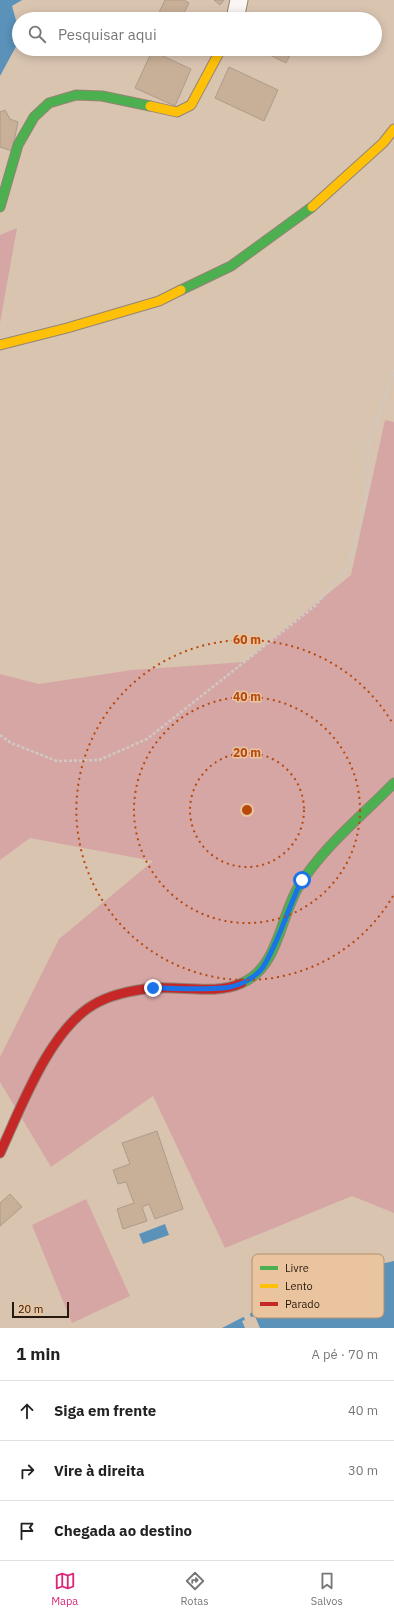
<!DOCTYPE html>
<html lang="pt">
<meta charset="utf-8">
<style>
:root{--surface:#fff;--page:#f2f2f2;--text:#222;--muted:#767676;--line:#e0e0e0;--accent:#db2777}
body{margin:0;font-family:"IBM Plex Sans",sans-serif;background:var(--page);color:var(--text)}
.scale{position:absolute;left:12px;bottom:10px;width:57px;box-sizing:border-box;padding-left:4px;border:2px solid #27190b;border-top:0;font-size:11px;line-height:14px;white-space:nowrap;color:#27190b;-webkit-text-stroke:3px #eac49f;paint-order:stroke}
.stop{position:absolute;width:12px;height:12px;margin:-9px;border:3px solid #1a73e8;border-radius:50%;background:#fff}
.stop.end{background:#1a73e8;border-color:#fff;box-shadow:0 1px 4px #0008}
.list{margin:0;padding:0;list-style:none}
h2{display:flex;justify-content:space-between;align-items:center;height:52px;margin:0;padding:0 16px;font-size:17px}
h2 small{font-size:13px;font-weight:400;color:var(--muted)}
.list li{display:grid;grid-template-columns:26px 1fr auto;gap:12px;align-items:center;box-sizing:border-box;height:60px;padding:0 16px;border-top:1px solid var(--line)}
.list b{display:block;font-size:15px;white-space:nowrap}
.list em{font-size:13px;font-style:normal;color:var(--muted)}
.icon{flex:none;width:22px;height:22px;fill:none;stroke:currentColor;stroke-width:2;stroke-linecap:round;stroke-linejoin:round}
.map{position:relative;flex:none;width:394px;height:1328px;overflow:hidden}
.search{position:absolute;background:var(--surface);box-shadow:0 2px 10px #0003;left:12px;right:12px;top:12px;height:44px;display:flex;align-items:center;gap:10px;box-sizing:border-box;padding:0 14px;border-radius:22px;color:var(--muted);font-size:15px}
.sheet{height:232px;background:var(--surface)}
nav{display:flex;justify-content:space-around;align-items:center;box-sizing:border-box;height:56px;border-top:1px solid var(--line);background:var(--surface);font-size:11px;color:var(--muted)}
nav a{display:grid;justify-items:center;gap:2px}
nav .on{color:var(--accent)}
.map>svg:first-child{display:block}
.green{fill:#d6a6a5}
.water{fill:#5a92ba}
.pier{fill:#d9c4b0}
.building{fill:#c8af97;stroke:#ac9c8c}
.lines{fill:none;stroke-linecap:round;stroke-linejoin:round}
.street-casing{stroke:#948474;stroke-width:19}
.fast-casing{stroke:#948474;stroke-width:11}
.slow-casing{stroke:#948474;stroke-width:11}
.jam-casing{stroke:#948474;stroke-width:11}
.path{stroke:#d0c9c3;stroke-width:2.5;stroke-dasharray:3 2;stroke-linecap:butt}
.street{stroke:#f9f6f3;stroke-width:17}
.fast{stroke:#4caf50;stroke-width:9}
.slow{stroke:#ffc107;stroke-width:9}
.jam{stroke:#c62828;stroke-width:9}
.route{stroke:#1a73e8;stroke-width:5}
.ring{fill:none;stroke:#b8490c;stroke-width:2;stroke-dasharray:2 4}
.key{fill:#eac49f;stroke:#b09173;stroke-width:1}
.key-label{font-size:11px;fill:#27190b}
.centre{fill:#b8490c;stroke:#eac49f;stroke-width:2}
.ring-label{font-size:12px;text-anchor:middle;font-weight:bold;fill:#b8490c;stroke:#eac49f;stroke-width:3;stroke-linejoin:round;paint-order:stroke}
</style>
<div class="map">
<svg width="394" height="1328" viewBox="0 0 394 1328">
<rect width="100%" height="100%" fill="#d9c4b0"/>
<!-- green -->
<path class="green" d="M17 228 0 323V235Z
M385 420 394 422V1213L352 1196 225 1248 153 1096 51 1167 0 1082V1057L59 939 153 861 30 838 0 860V674L39 684 132 670 244 662 351 575Z
M86 1199 130 1296 72 1323 32 1225Z"/>
<!-- water -->
<path class="water" d="M0 0H22L12 6 19 31V41L0 76Z
M165 1224 169 1235 143 1244 139 1234Z
M394 1261V1328H222L319 1278Z"/>
<!-- pier -->
<path class="pier" d="M249 1312 251 1317 255 1316 260 1328H245L242 1321 245 1320 243 1315Z"/>
<!-- building -->
<path class="building" d="M165 0H184L189 3 181 19H156Z
M214 0H224L220 5Z
M278 14 289 19H276Z
M261 49H293L286 63 260 50Z
M152 51 191 69 175 106 135 88Z
M229 67 278 90 264 121 215 98Z
M5 110 10 119 18 122 12 151 0 147V112Z
M157 1131 183 1209 155 1219 149 1204 142 1207 147 1221 123 1229 117 1209 134 1203 126 1182 118 1184 113 1170 130 1164 122 1143Z
M10 1194 22 1207 0 1226V1203Z"/>
<g class="lines">
<defs>
<path id="street" d="M235 19 239 0"/>
<path id="fast" d="M0 207 18 145 34 117 49 103 76 95 102 96 150 106
M181 290 231 266 312 207
M242 983C279 967 280 916 299 886 324 846 362 816 394 783"/>
<path id="slow" d="M150 106 177 112 191 105 221 49
M312 207 383 143 394 129
M0 345 67 328 159 301 181 290"/>
<path id="jam" d="M0 1153C21 1108 49 1031 93 1005 111 994 133 990 154 988 182 986 216 995 242 983"/>
</defs>
<!-- street casing -->
<use href="#street" class="street-casing"/>
<!-- fast casing -->
<use href="#fast" class="fast-casing"/>
<!-- slow casing -->
<use href="#slow" class="slow-casing"/>
<!-- jam casing -->
<use href="#jam" class="jam-casing"/>
<!-- path -->
<path class="path" d="M0 735 11 743 57 761 99 760 147 739 315 606 349 566 368 488V446L394 370"/>
<!-- street -->
<use href="#street" class="street"/>
<!-- fast -->
<use href="#fast" class="fast"/>
<!-- slow -->
<use href="#slow" class="slow"/>
<!-- jam -->
<use href="#jam" class="jam"/>
</g>
<g class="lines">
<!-- route -->
<path class="route" d="M153 988C176 988 200 990 223 988 237 987 255 979 263 967 279 942 288 907 302 880"/>
</g>
<!-- distance rings -->
<g class="ring">
<circle cx="247" cy="810" r="57"/>
<circle cx="247" cy="810" r="113"/>
<path d="M393 896A170 170 0 1 1 393 724"/>
</g>
<!-- legend -->
<rect x="252" y="1254" width="132" height="64" rx="6" class="key"/>
<rect x="260" y="1266" width="18" height="4" fill="#4caf50"/>
<rect x="260" y="1284" width="18" height="4" fill="#ffc107"/>
<rect x="260" y="1302" width="18" height="4" fill="#c62828"/>
<g class="key-label">
<text x="285" y="1272">Livre</text>
<text x="285" y="1290">Lento</text>
<text x="285" y="1308">Parado</text>
</g>
<circle cx="247" cy="810" r="6" class="centre"/>
<g class="ring-label">
<text x="247" y="644">60 m</text>
<text x="247" y="701">40 m</text>
<text x="247" y="757">20 m</text>
</g>
</svg>
<div class="scale">20 m</div>
<div class="stop" style="left:302px;top:880px"></div>
<div class="stop end" style="left:153px;top:988px"></div>
<div class="search"><svg class="icon" aria-label="search" viewBox="0 0 24 24"><circle cx="10" cy="10" r="6"/><path d="M15 15l6 6"/></svg>Pesquisar aqui</div>
</div>
<section class="sheet">
<h2>1 min<small>A pé · 70 m</small></h2>
<ul class="list">
<li><svg class="icon" aria-label="ahead" viewBox="0 0 24 24"><path d="M12 20V5M6 11l6-6 6 6"/></svg><div><b>Siga em frente</b></div><em>40 m</em></li>
<li><svg class="icon" aria-label="right" viewBox="0 0 24 24"><path d="M7 20v-9h11M14 6l5 5-5 5"/></svg><div><b>Vire à direita</b></div><em>30 m</em></li>
<li><svg class="icon" aria-label="arrive" viewBox="0 0 24 24"><path d="M6 21V4h12l-3 4 3 4H6"/></svg><div><b>Chegada ao destino</b></div></li>
</ul>
</section>
<nav>
<a class="on"><svg class="icon" aria-label="map" viewBox="0 0 24 24"><path d="M3 6l6-2 6 2 6-2v14l-6 2-6-2-6 2zM9 4v14M15 6v14"/></svg>Mapa</a>
<a><svg class="icon" aria-label="directions" viewBox="0 0 24 24"><path d="M12 3l9 9-9 9-9-9zM9 14v-3h6M13 9l2 2-2 2"/></svg>Rotas</a>
<a><svg class="icon" aria-label="saved" viewBox="0 0 24 24"><path d="M7 4h10v16l-5-4-5 4z"/></svg>Salvos</a>
</nav>
